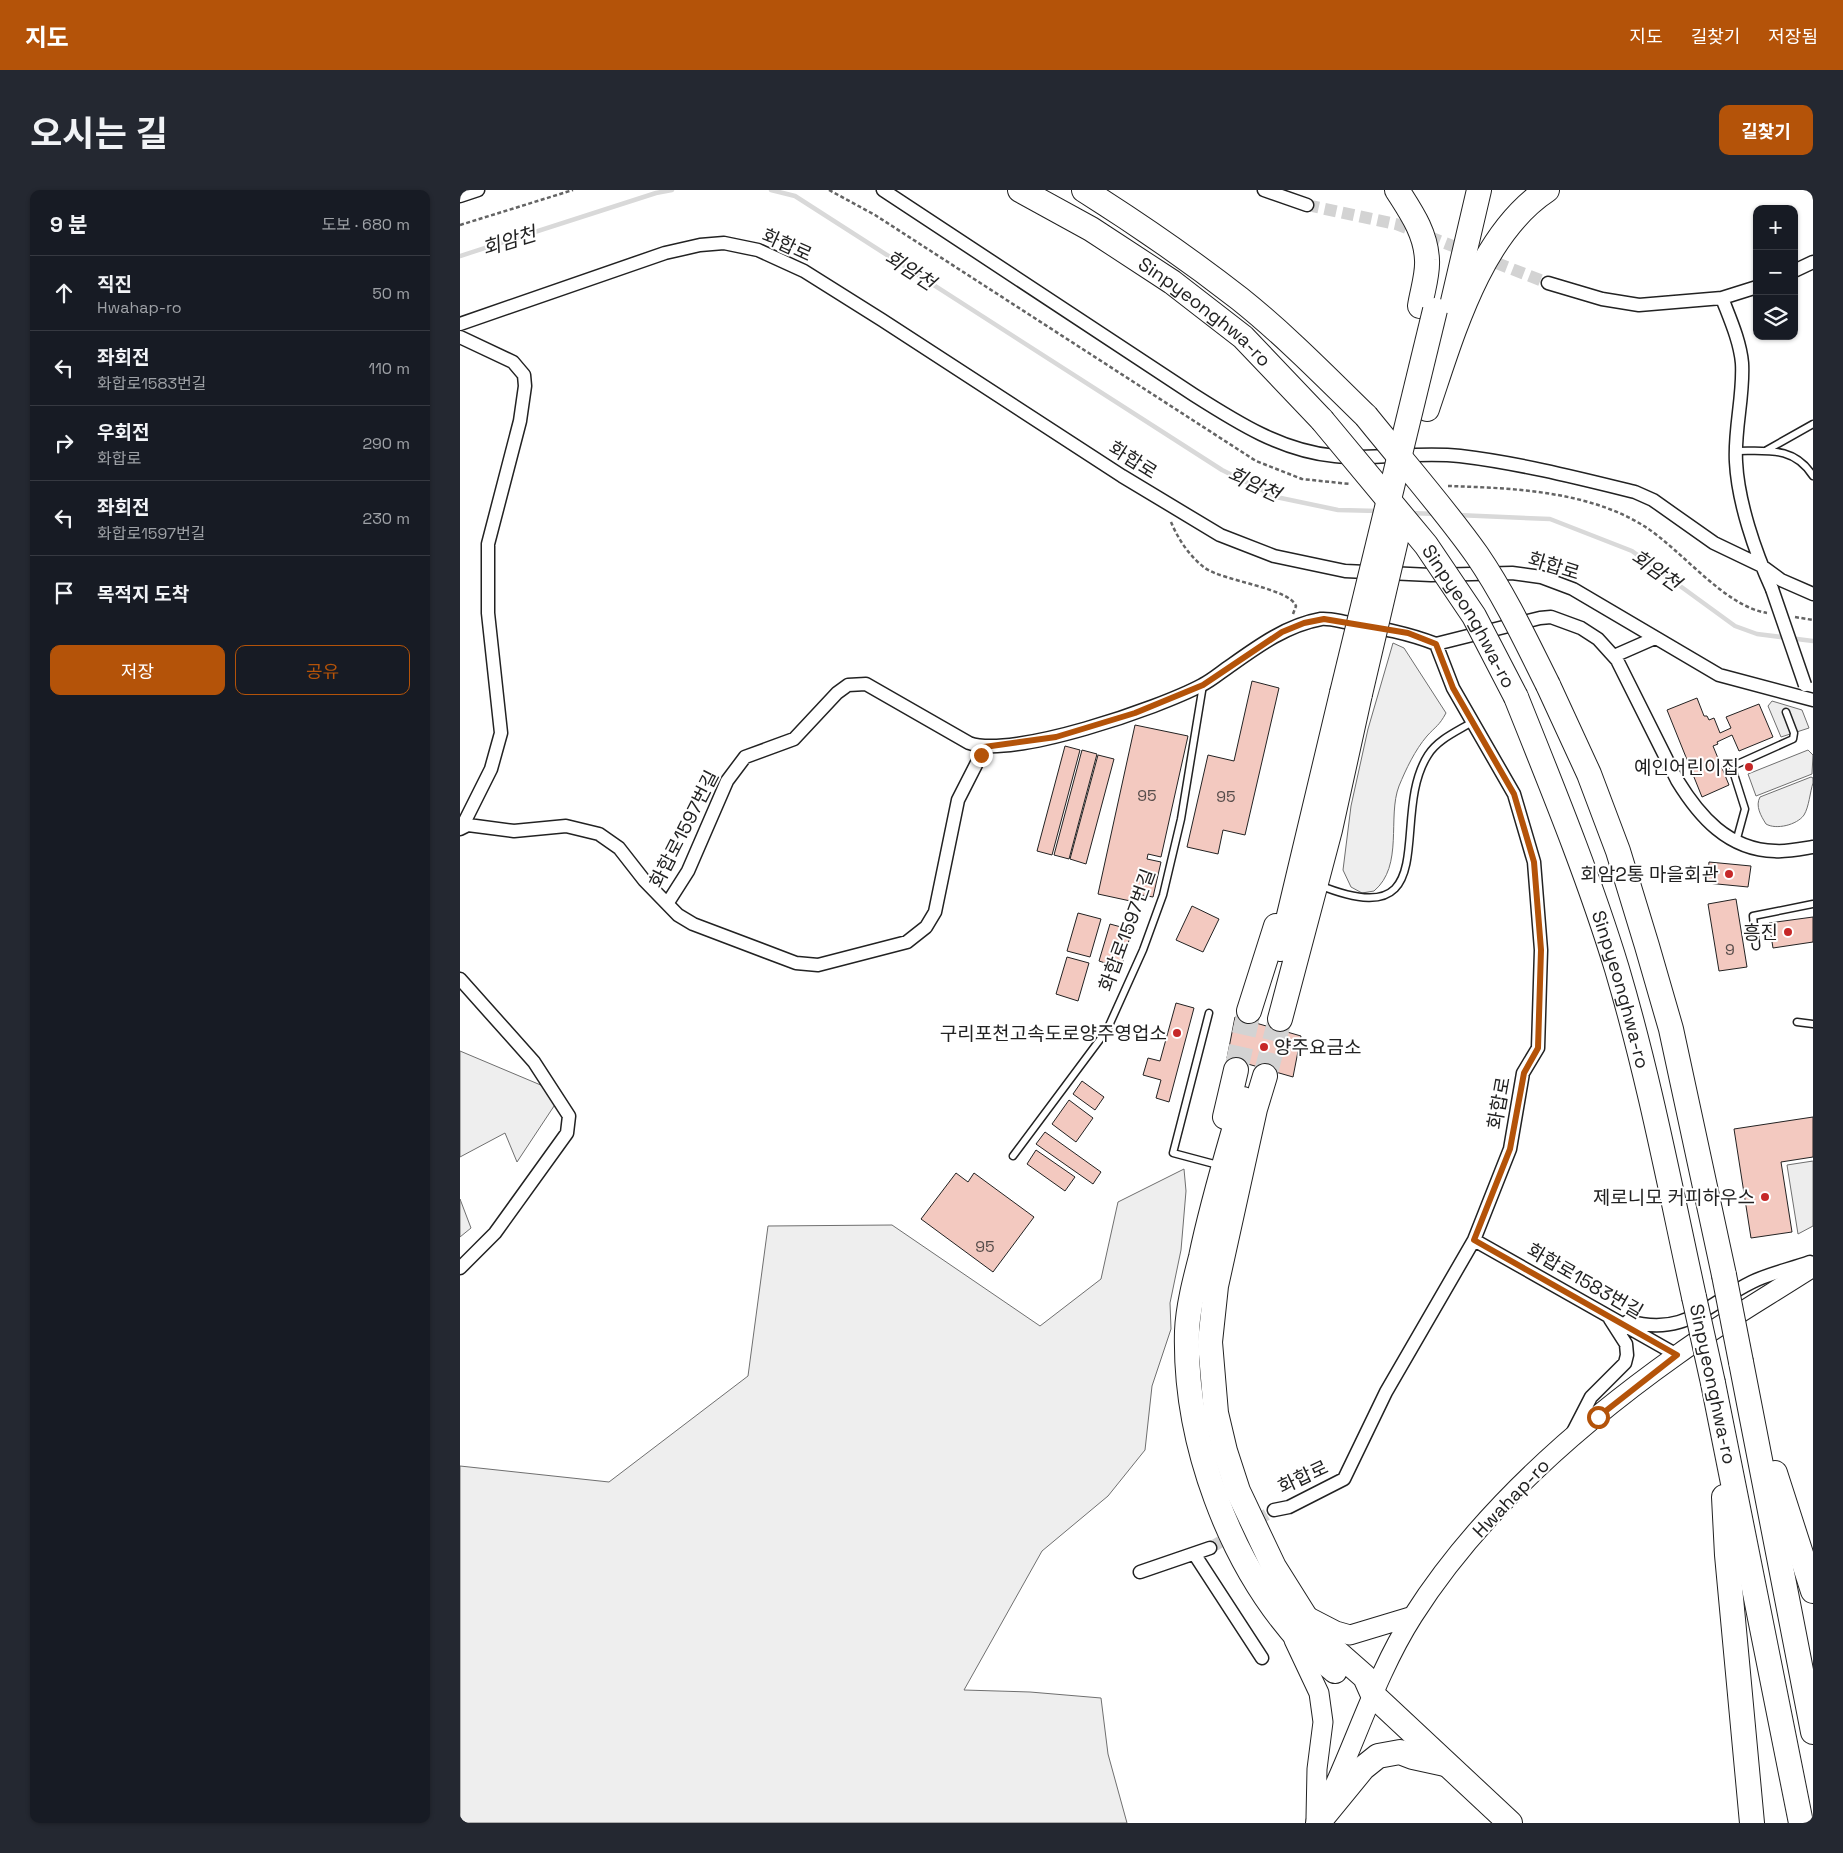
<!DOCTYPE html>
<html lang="ko">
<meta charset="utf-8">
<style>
:root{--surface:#171b24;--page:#242831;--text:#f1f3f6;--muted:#9ea1a6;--line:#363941;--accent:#b45309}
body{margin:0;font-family:"Space Grotesk","Noto Sans KR",sans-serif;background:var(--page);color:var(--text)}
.controls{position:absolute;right:15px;top:15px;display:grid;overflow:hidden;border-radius:10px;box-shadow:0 1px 4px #0004}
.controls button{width:45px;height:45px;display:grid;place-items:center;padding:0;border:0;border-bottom:1px solid var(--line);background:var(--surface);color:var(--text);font:25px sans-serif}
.stop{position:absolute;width:15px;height:15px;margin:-11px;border:4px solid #b45309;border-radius:50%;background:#fff}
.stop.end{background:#b45309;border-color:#fff;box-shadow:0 1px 5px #0008}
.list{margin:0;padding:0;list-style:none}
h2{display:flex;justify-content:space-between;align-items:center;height:65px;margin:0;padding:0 20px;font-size:21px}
h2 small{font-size:16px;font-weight:400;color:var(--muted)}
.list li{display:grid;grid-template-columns:32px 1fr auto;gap:15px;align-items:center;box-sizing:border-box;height:75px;padding:0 20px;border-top:1px solid var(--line)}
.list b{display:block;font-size:19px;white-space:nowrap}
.list p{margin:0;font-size:16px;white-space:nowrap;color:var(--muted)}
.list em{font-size:16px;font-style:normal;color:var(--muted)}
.actions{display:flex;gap:10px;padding:15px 20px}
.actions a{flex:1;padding:11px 0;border:1px solid var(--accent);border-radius:10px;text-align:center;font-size:18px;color:var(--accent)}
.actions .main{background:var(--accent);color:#fff}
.icon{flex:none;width:28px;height:28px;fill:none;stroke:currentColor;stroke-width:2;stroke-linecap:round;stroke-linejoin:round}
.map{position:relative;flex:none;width:1353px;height:1633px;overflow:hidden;border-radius:10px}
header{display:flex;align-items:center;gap:30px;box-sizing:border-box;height:70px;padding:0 25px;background:var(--accent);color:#fff}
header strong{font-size:24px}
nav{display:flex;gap:28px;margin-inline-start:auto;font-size:18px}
.intro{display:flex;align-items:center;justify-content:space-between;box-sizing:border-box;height:120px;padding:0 30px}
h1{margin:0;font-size:35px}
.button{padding:12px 22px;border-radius:10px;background:var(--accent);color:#fff;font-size:18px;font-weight:700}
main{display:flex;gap:30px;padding:0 30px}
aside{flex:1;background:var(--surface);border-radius:10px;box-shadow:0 1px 4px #0004}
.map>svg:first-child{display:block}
.green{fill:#eee;stroke:#6f6f6f}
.parking{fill:#ededed;stroke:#6f6f6f}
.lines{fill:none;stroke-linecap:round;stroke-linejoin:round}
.stream{stroke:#d9d9d9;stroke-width:4.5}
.building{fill:#f3c9c0;stroke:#222}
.street-tunnel{stroke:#d3d3d3;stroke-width:12;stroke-dasharray:12 6;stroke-linecap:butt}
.highway-tunnel{stroke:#d3d3d3;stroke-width:24;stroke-dasharray:24 12;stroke-linecap:butt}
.lane-casing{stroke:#222;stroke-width:9}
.street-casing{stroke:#222;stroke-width:15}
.secondary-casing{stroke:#222;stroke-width:21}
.highway-casing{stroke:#222;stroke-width:26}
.path{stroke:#646464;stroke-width:2.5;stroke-dasharray:4 2.5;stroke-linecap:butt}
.lane{stroke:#fff;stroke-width:6}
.street{stroke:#fff;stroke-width:12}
.secondary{stroke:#fff;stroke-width:19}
.highway{stroke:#fff;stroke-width:24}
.street-bridge-casing{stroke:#222;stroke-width:15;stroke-linecap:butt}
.highway-bridge-casing{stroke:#222;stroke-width:26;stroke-linecap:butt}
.street-bridge{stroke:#fff;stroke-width:12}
.highway-bridge{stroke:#fff;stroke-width:24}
.route{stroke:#b45309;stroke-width:6}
.poi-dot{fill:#c62828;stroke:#fff;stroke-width:2}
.labels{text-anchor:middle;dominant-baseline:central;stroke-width:4;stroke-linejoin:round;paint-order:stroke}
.number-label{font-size:16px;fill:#564c4a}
.street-label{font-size:19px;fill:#222;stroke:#fff}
.poi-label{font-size:19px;fill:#222;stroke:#fff;text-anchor:end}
.water-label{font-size:20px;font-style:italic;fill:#222;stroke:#fff}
</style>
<header>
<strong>지도</strong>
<nav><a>지도</a><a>길찾기</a><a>저장됨</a></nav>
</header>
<div class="intro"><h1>오시는 길</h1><a class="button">길찾기</a></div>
<main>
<aside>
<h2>9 분<small>도보 · 680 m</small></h2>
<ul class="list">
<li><svg class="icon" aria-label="ahead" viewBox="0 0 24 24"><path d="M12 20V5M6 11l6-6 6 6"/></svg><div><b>직진</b><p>Hwahap-ro</p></div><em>50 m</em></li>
<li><svg class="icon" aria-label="left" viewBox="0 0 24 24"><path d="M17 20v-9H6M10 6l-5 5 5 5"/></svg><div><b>좌회전</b><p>화합로1583번길</p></div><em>110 m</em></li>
<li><svg class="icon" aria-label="right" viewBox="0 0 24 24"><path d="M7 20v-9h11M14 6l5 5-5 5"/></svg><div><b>우회전</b><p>화합로</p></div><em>290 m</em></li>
<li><svg class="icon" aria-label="left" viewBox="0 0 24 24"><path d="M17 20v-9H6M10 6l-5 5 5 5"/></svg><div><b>좌회전</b><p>화합로1597번길</p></div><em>230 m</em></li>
<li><svg class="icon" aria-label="arrive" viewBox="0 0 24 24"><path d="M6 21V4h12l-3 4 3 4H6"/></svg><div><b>목적지 도착</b></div></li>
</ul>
<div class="actions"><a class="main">저장</a><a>공유</a></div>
</aside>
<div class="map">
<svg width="1353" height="1633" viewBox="0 0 1353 1633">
<rect width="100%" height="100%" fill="#fff"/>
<!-- green -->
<path class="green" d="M933 453 944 458 986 523C979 536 976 536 967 546 955 560 946 579 939 596 927 627 944 676 914 701L902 703 891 697 883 680 891 616 908 539Z
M1348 560 1353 565 1352 584 1296 606 1288 584Z
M1351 587 1353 588V593C1350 602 1349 617 1344 625 1337 635 1316 640 1306 634 1301 626 1295 616 1300 607Z
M0 861 102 904 57 972 45 943 0 967Z
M724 979 726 1001 721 1060 710 1113 711 1139 692 1196 685 1260 648 1306 582 1361 504 1500 570 1502 641 1508 648 1564 667 1633H0V1276L149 1292 288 1186 308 1036 432 1035 580 1136 641 1089 658 1012Z
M0 1009 11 1038 0 1047Z"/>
<!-- parking -->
<path class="parking" d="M1312 511 1342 520 1349 538 1321 547 1308 516Z
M1353 971V1036L1338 1044 1327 975Z"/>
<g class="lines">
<!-- stream -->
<path class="stream" d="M311 0 335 6 762 280 816 307 878 320 919 321
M0 66 196 3 212 0
M949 323 977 324
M997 325 1090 329 1172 361 1275 436 1297 444 1353 451"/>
</g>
<!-- building -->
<path class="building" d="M792 491 819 498 785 645 763 640 758 664 727 657 748 565 774 571Z
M1237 508 1244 526H1247L1249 530 1254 528 1260 543 1271 538 1266 527 1299 514 1313 547 1279 561 1272 545 1257 552 1258 554 1253 556 1269 595 1242 607 1207 520Z
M675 535 728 546 701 667 688 664 687 669 701 672 693 707 677 704 675 712 638 704Z
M605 556 620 560 592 665 577 661Z
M622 560 637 564 609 669 594 665Z
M638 565 654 569 626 674 610 669Z
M1249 672 1291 676 1288 697 1247 693Z
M1276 709 1287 777 1259 781 1248 714Z
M732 716 759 729 743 762 716 750Z
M618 723 641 729 630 767 607 761Z
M1353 727V752L1313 758 1309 733Z
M650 734 672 740 661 778 639 771Z
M607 767 629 773 618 811 596 804Z
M716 813 734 818 709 912 696 908 701 890 683 885 688 868 700 871Z
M775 827 841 846 833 887 767 868Z
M622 891 644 907 635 920 613 904Z
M609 910 633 928 616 952 592 934Z
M1353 927V967L1321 972 1332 1042 1291 1048 1274 939Z
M585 942 641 982 633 994 576 954Z
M576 960 615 987 605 1001 567 974Z
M496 983 508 992 514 983 574 1027 533 1082 461 1029Z"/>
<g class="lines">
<!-- street-tunnel -->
<path class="street-tunnel" d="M847 15 936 34 1088 93
M750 1358 814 1320"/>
<!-- highway-tunnel -->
<path class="highway-tunnel" d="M776 880 789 821
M805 886 820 829"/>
<defs>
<path id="lane" d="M1307 260 1353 234
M1276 261C1307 261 1334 256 1353 286
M1276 652 1285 619 1273 581V576L1333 549 1334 543 1326 522
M859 695C987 747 928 627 968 565 978 549 998 541 1014 531
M1296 756 1293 726 1353 714
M749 823 713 963 758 975
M1337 832 1353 834
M553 966 647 840 683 760 703 705 721 629 743 495"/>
<path id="street" d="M423 0 734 205C778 233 822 261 875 266 917 270 959 261 1000 266 1059 273 1118 288 1175 302L1193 310 1254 353 1302 376 1321 390 1353 404
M804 0 847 15
M0 6 18 0
M1334 81 1353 72
M1088 93 1142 109 1179 115 1262 108
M1297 97 1262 108C1270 129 1280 151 1282 173 1284 206 1274 239 1276 272 1278 312 1295 362 1312 399
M0 134 205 63 240 55 264 53 298 60 344 81 422 130 662 286 760 345 814 366 885 381 971 385 1052 383 1081 387 1113 399 1259 485 1353 510
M0 147 53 172 64 185 65 196 60 231 28 354V423L41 543 31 579 2 637
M976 454 1080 428 1091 427 1121 438 1138 449 1157 470 1217 590C1239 626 1268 660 1315 661 1327 662 1341 659 1353 657
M1154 466 1195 448
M0 639 8 635 54 641 106 636 139 644 159 658 184 690 218 725 233 734 336 773 358 775 447 752 466 737 475 722 498 610 525 557
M207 714 228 681 267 591 285 567 334 549 377 503 388 495 406 494 509 553C552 569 699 518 742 495 752 490 761 482 770 476 798 456 827 435 861 429 870 428 882 432 891 433 920 438 948 443 976 454
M0 789 74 872 109 926 107 943 35 1043 0 1078
M1014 1050 1217 1165
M1168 1131C1225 1147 1245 1115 1292 1092 1310 1083 1331 1079 1350 1072
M1113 1242 1131 1207 1165 1173 1167 1165 1166 1154 1150 1129
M814 1320 829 1317 884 1289 926 1202 1014 1050 1050 959 1063 883 1078 858 1081 760 1074 672 1054 604 993 498 976 454
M735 1365 802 1468
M680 1382 750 1358"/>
<path id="secondary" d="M847 1426 876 1441 890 1445 953 1426
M834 1450 859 1503 863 1532 857 1579 856 1628
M866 1614C896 1552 916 1484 953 1426 1019 1322 1117 1236 1217 1165 1261 1133 1308 1106 1353 1077"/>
<g id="highway">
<path id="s1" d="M560 0 631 39 712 92 783 147 862 230"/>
<path d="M624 0C678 34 730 70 780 109 825 145 865 186 906 226"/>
<path d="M937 0C951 22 966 43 967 70 968 85 962 102 960 116"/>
<path d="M991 120 1019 0"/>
<path d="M967 219C992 146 1019 45 1087 0"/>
<path d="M1088 495 1129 584 1158 661 1187 756 1211 839 1264 1085"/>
<path id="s2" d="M1056 507C1092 597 1129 687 1157 779 1189 887 1210 997 1234 1107"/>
<path d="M821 759 882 503"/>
<path d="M789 821 816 736"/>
<path d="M820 829 870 640 900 504"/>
<path d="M805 886 795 919 756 1096 750 1152 756 1223 765 1261 778 1301 814 1377 846 1428 863 1450 905 1487 913 1505 1050 1633"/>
<path d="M783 909C768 962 752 1013 741 1067 735 1090 728 1117 727 1141 724 1250 769 1374 843 1454 853 1464 865 1472 875 1481"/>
<path d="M765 927 776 880"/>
<path d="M1281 1172 1353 1542"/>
<path d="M1253 1193 1341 1633"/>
<path d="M1315 1283 1353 1401"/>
<path d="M1264 1307 1267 1365 1292 1633"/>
<path d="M858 1633 903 1578 918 1566 940 1562 953 1567 985 1574"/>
</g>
</defs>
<!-- lane casing -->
<use href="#lane" class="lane-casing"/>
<!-- street casing -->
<use href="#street" class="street-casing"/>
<!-- secondary casing -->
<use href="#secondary" class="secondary-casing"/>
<!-- highway casing -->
<use href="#highway" class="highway-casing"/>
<!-- path -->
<path class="path" d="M369 0 415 25 796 271 842 289 890 294
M0 35 113 0
M988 296C1053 298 1128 301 1184 336 1222 360 1264 416 1307 423
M711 332C718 349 730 367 745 378 763 391 829 398 836 416L833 424
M1335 427 1353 430"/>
<!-- lane -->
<use href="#lane" class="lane"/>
<!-- street -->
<use href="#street" class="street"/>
<!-- secondary -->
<use href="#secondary" class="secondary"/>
<!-- highway -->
<use href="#highway" class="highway"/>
<defs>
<path id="street-bridge" d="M1312 399 1345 495"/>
<g id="highway-bridge">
<path d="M906 226C943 272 983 317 1017 365 1045 406 1066 451 1088 495"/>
<path id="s3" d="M862 230 966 355 1014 426 1056 507"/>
<path d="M882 503 975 120"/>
<path d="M900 504 940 333"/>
<path d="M1264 1085 1281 1172"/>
<path d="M1234 1107 1253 1193"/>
</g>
</defs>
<!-- street-bridge casing -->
<use href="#street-bridge" class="street-bridge-casing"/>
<!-- highway-bridge casing -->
<use href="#highway-bridge" class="highway-bridge-casing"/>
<!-- street-bridge -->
<use href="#street-bridge" class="street-bridge"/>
<!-- highway-bridge -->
<use href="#highway-bridge" class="highway-bridge"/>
</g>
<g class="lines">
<!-- route -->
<path class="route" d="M521 565 524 557 596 547 675 523 743 495 822 442 844 433 864 429 948 443 976 454 993 498 1054 604 1074 672 1081 760 1078 858 1064 883 1050 959 1014 1050 1217 1165 1138 1227"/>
</g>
<!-- markers -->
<g class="poi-dot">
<circle cx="1289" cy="577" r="5"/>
<circle cx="1269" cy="684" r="5"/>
<circle cx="1328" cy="742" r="5"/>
<circle cx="717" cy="843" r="5"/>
<circle cx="804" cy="857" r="5"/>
<circle cx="1305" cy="1007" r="5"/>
</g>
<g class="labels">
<!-- number labels -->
<g class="number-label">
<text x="687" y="605">95</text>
<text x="766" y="606">95</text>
<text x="1270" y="759">9</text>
<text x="525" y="1056">95</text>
</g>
<!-- street labels -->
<g class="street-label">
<text transform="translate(327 55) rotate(24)">화합로</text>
<text stroke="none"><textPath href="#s1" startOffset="222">Sinpyeonghwa-ro</textPath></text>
<text transform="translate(673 270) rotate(32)">화합로</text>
<text transform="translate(1094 376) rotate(17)">화합로</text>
<text stroke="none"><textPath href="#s3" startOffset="246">Sinpyeonghwa-ro</textPath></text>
<text transform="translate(224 639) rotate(-63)">화합로1597번길</text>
<text transform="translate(667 740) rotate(-70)">화합로1597번길</text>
<text stroke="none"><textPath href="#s2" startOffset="311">Sinpyeonghwa-ro</textPath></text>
<text transform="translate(1039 913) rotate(-80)">화합로</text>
<text transform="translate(1125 1091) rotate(30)">화합로1583번길</text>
<text transform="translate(1253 1194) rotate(78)">Sinpyeonghwa-ro</text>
<text transform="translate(843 1287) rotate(-25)">화합로</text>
<text transform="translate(1051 1308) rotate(-46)">Hwahap-ro</text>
</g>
<!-- poi labels -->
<g class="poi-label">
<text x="1279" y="577">예인어린이집</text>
<text x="1259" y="684">회암2통 마을회관</text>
<text x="1318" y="742">흥진</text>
<text x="707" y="843">구리포천고속도로양주영업소</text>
<text x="814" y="857" text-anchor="start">양주요금소</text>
<text x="1295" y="1007">제로니모 커피하우스</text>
</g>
<!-- water labels -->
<g class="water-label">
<text transform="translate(49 51) rotate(-17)">회암천</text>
<text transform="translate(450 80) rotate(33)">회암천</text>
<text transform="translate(794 294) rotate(25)">회암천</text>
<text transform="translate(1196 380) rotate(35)">회암천</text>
</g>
</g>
</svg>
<div class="controls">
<button>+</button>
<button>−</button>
<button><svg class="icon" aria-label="layers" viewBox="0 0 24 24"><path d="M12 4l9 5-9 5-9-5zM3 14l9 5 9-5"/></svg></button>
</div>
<div class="stop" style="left:1138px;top:1227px"></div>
<div class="stop end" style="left:521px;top:565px"></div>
</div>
</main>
